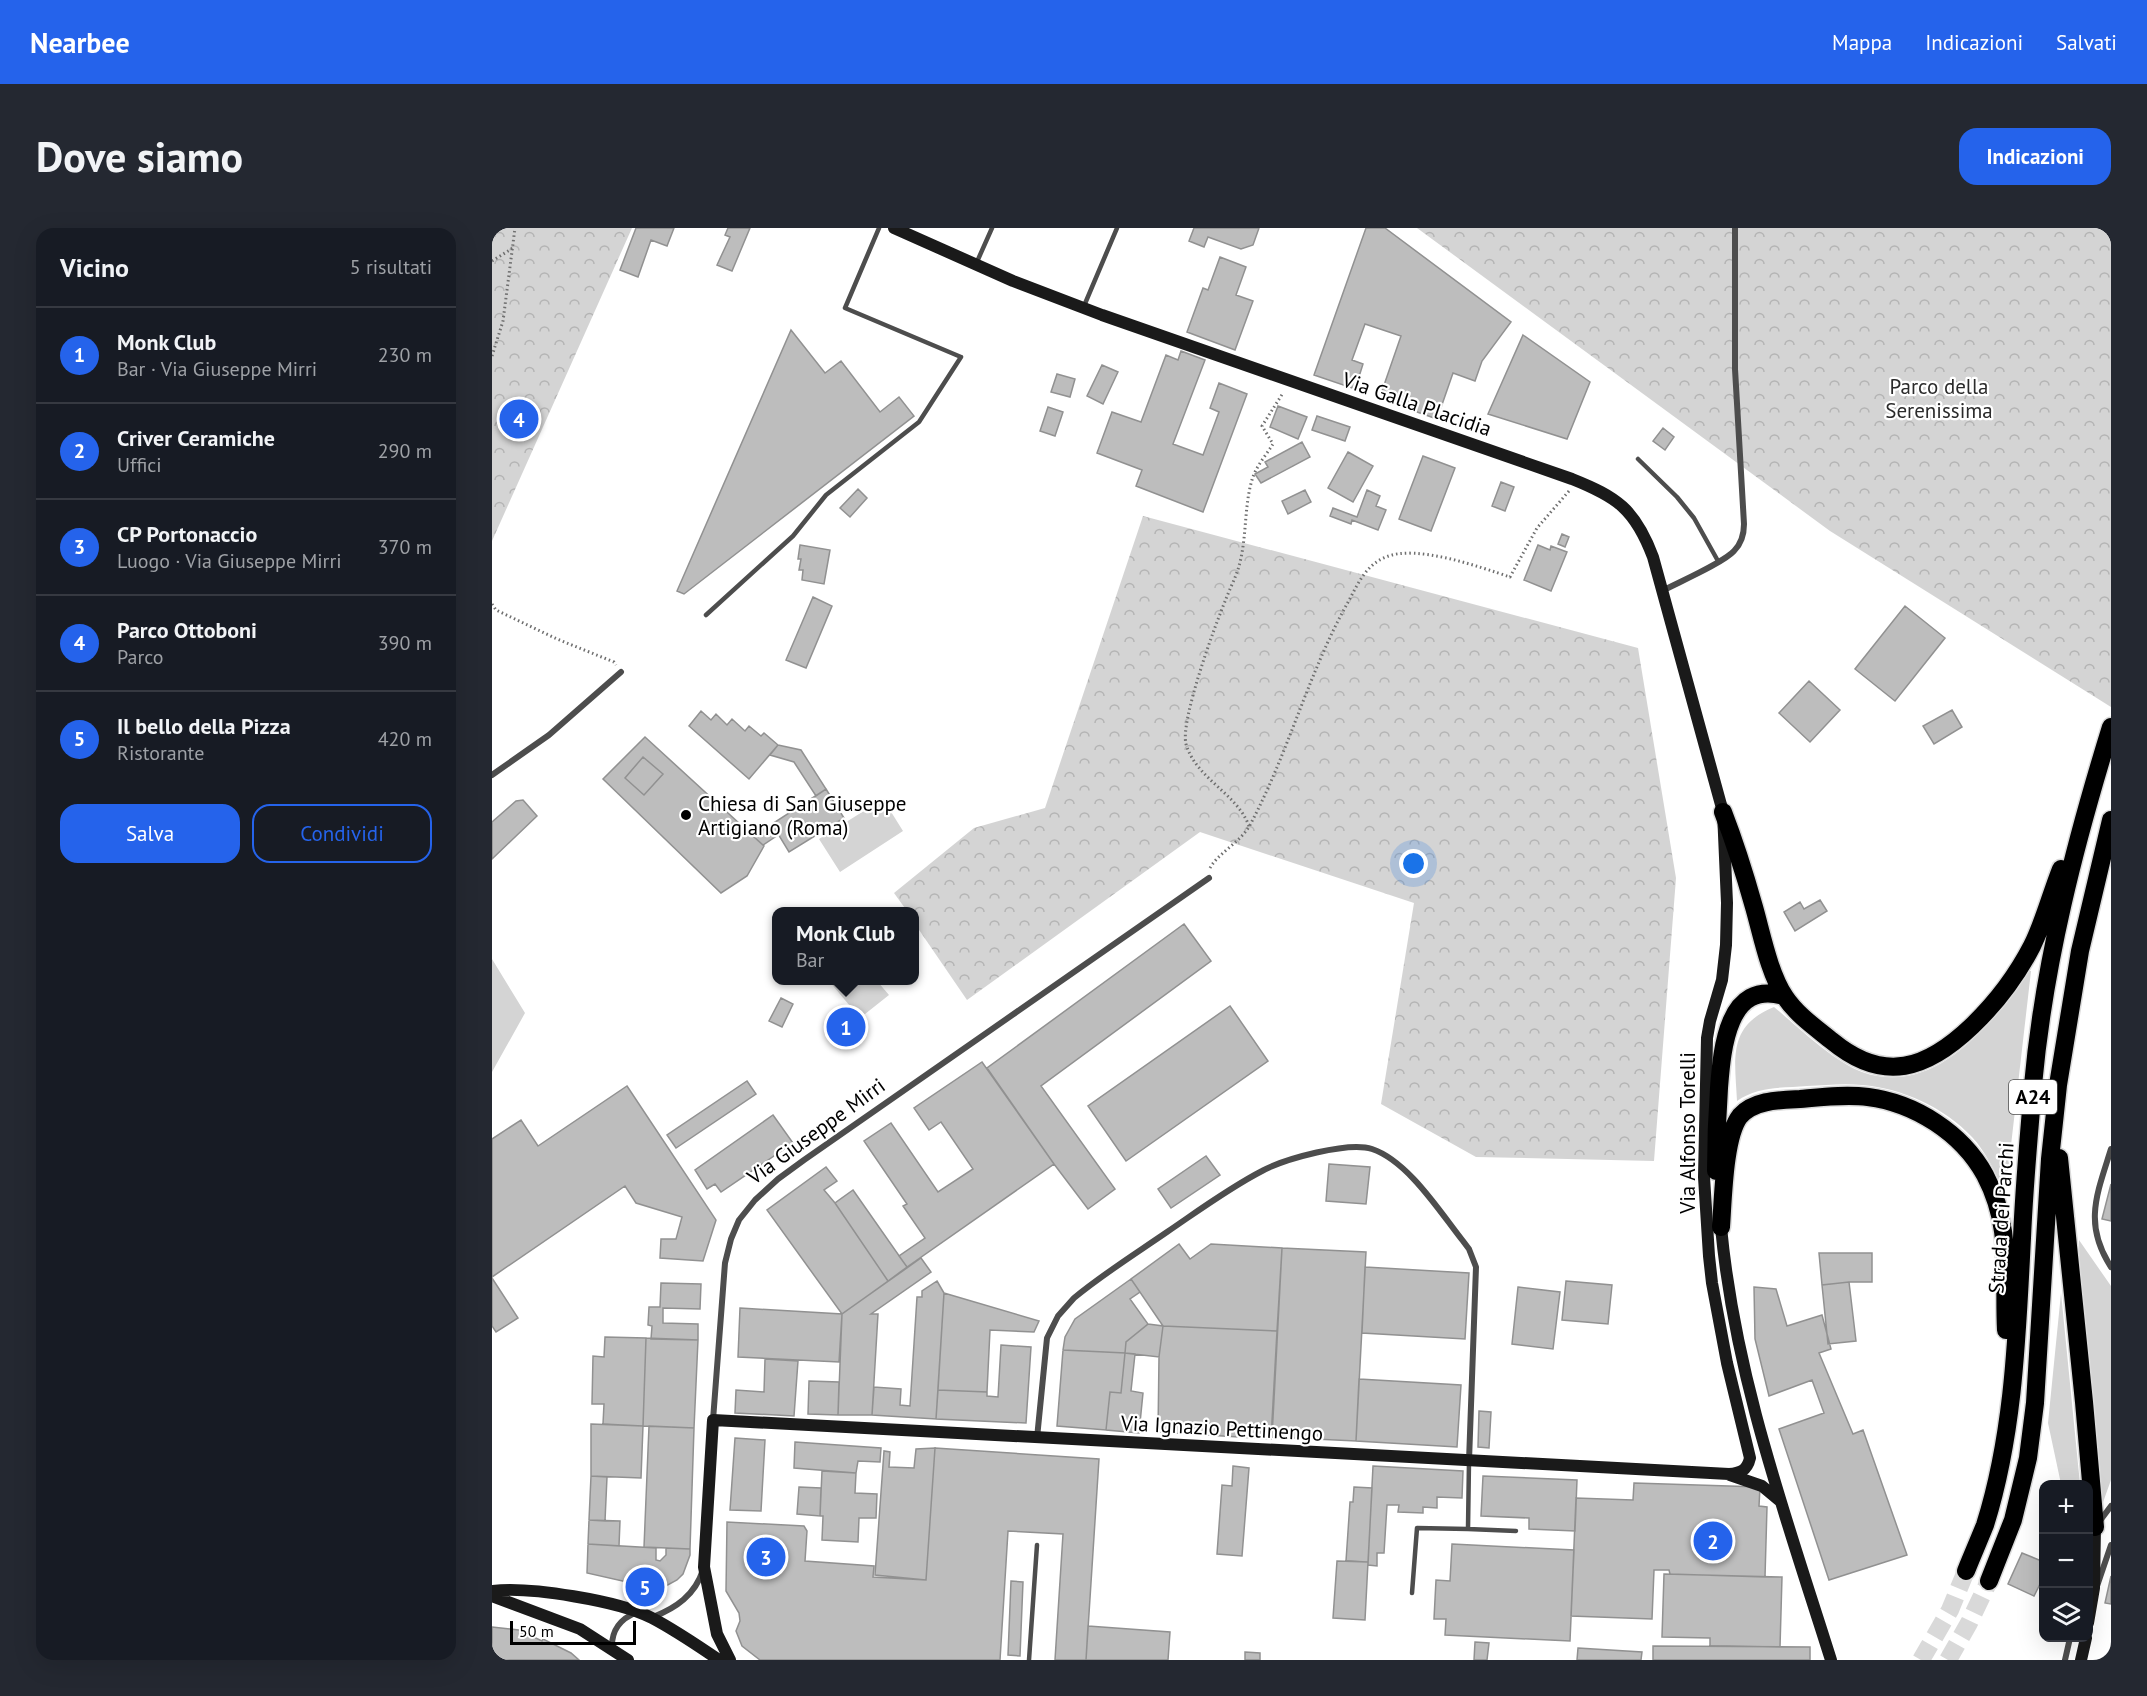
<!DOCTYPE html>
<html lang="it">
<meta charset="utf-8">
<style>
:root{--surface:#171b24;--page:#242831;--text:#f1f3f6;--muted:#9ea1a6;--line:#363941;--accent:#2563eb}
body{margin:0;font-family:"PT Sans",sans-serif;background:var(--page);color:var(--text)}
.controls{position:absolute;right:18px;bottom:18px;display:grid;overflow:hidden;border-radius:12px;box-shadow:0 6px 24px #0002}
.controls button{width:54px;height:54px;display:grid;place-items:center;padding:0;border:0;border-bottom:2px solid var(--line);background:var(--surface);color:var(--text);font:30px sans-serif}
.scale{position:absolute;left:18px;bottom:15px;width:126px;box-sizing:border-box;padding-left:6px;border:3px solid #000;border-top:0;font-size:16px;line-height:21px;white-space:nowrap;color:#000;-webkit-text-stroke:4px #fff;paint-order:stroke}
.you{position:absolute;left:922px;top:636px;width:21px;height:21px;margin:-15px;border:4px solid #fff;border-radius:50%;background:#1a73e8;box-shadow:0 0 0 9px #1a73e833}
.badge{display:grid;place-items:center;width:39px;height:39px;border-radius:50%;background:var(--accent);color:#fff;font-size:20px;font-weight:700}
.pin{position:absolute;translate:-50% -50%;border:3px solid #fff;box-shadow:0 2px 6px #0006}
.popup{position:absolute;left:280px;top:679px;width:147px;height:78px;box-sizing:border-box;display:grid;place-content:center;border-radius:12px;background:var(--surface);filter:drop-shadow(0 2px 4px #0005);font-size:20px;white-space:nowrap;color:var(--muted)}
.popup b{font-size:22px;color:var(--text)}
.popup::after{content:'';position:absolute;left:50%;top:100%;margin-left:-12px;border:12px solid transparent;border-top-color:var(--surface)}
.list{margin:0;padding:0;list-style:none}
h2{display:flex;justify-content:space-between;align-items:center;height:78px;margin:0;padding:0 24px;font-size:26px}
h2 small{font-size:20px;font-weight:400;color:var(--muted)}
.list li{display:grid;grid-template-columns:39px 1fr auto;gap:18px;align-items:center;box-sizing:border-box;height:96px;padding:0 24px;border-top:2px solid var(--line)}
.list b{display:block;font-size:22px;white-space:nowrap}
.list p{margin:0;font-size:20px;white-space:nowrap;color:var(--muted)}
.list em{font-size:20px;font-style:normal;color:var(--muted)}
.actions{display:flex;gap:12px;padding:18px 24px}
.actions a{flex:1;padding:14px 0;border:2px solid var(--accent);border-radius:18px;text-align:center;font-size:21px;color:var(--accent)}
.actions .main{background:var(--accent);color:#fff}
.icon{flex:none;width:33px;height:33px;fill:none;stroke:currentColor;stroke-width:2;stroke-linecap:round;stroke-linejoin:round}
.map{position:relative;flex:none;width:1619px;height:1432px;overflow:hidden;border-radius:18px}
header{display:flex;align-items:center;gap:36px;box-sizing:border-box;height:84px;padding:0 30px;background:var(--accent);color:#fff}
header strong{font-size:28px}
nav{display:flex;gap:33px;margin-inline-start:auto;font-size:21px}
.intro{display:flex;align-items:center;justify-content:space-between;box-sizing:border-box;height:144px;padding:0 36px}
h1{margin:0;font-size:42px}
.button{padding:15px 27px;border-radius:18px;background:var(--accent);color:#fff;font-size:21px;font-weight:700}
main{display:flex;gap:36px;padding:0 36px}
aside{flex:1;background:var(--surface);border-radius:18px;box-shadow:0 6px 24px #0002}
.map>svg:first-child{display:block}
.green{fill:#d4d4d4}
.park{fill:url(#park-crowns)}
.building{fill:#bdbdbd;stroke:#919191;stroke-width:1.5;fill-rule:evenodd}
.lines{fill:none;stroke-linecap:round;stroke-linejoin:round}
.highway-tunnel{stroke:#d9d9d9;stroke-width:18;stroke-dasharray:18 9;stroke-linecap:butt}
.highway-casing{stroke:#dbdbdb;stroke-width:21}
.path{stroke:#6f6f6f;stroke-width:3;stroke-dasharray:1.5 3;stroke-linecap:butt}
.lane{stroke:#4d4d4d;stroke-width:4.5}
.street{stroke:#4d4d4d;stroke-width:6}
.secondary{stroke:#1a1a1a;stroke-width:12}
.highway{stroke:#000;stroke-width:18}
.poi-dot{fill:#000;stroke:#fff;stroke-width:2}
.labels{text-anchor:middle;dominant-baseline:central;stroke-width:4.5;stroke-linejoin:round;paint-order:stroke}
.shield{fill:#fff;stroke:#4c4c4c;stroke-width:1.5}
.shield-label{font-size:20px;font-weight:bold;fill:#000}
.park-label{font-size:21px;fill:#2b2b2b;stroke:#fff}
.street-label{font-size:21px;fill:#000;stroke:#fff}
.poi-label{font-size:21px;fill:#000;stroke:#fff;text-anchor:start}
</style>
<header>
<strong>Nearbee</strong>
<nav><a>Mappa</a><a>Indicazioni</a><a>Salvati</a></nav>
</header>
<div class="intro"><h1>Dove siamo</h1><a class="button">Indicazioni</a></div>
<main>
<aside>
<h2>Vicino<small>5 risultati</small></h2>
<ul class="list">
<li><span class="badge">1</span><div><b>Monk Club</b><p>Bar · Via Giuseppe Mirri</p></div><em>230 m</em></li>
<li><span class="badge">2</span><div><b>Criver Ceramiche</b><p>Uffici</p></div><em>290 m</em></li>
<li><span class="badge">3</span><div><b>CP Portonaccio</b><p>Luogo · Via Giuseppe Mirri</p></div><em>370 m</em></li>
<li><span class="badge">4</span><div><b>Parco Ottoboni</b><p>Parco</p></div><em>390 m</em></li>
<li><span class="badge">5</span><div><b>Il bello della Pizza</b><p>Ristorante</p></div><em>420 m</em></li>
</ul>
<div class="actions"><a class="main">Salva</a><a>Condividi</a></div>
</aside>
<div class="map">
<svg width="1619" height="1432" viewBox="0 0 1619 1432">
<defs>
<pattern id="park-crowns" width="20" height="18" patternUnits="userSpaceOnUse" patternTransform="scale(1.5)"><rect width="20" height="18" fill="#d4d4d4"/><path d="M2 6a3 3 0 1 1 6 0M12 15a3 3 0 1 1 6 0" fill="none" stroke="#b4b4b4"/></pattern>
</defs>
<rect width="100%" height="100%" fill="#fff"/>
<!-- green -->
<path class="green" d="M391 571 411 603 348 644 327 611Z
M0 731 33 785 0 844Z
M1536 743H1539L1514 961 1511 960C1502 943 1494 924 1480 909 1453 880 1410 860 1370 857 1352 855 1334 857 1315 858 1291 860 1266 858 1245 873 1243 831 1235 798 1282 779 1306 799 1341 833 1370 844 1444 870 1500 795 1536 743Z
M337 753H385L397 767 368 790Z
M1587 1012 1619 1058V1252L1610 1277 1588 1077Z
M1569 1065 1588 1256H1569L1556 1195Z"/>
<!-- park -->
<path class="park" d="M0 0H140L0 313Z
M925 0H1619V479L1338 303Z
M651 288 1146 420 1184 650 1162 933 984 929 889 876 922 675 708 604 475 772 423 696V684L415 683 402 665 482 600 553 580Z"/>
<!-- building -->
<path class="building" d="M144 0H182L175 18 159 12 146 49 128 42Z
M236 0H258L240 43 225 37 238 9 233 7Z
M702 0H767L761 17 749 21 716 9 712 19 697 13Z
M874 0H893L1019 94 990 133 983 153 961 145 945 191 894 173 890 169V163L909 108 873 96 860 132 871 136 865 155 860 160 822 147Z
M728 29 754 39 744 67 761 73 743 122 695 104 711 60 716 62Z
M299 102 333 145 349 133 388 184 407 169 422 188 192 366 185 363Z
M1031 107 1098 154 1075 211 996 186Z
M689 123 713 132 681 216 711 227 727 184 718 180 727 155 755 166 711 284 644 258 650 242 605 225 620 184 649 194 674 127 686 132Z
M610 137 626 144 611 176 595 168Z
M565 146 583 151 578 169 559 164Z
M786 178 815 189 806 211 778 199Z
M556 179 571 184 563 208 548 203Z
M825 188 858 199 853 213 820 202Z
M1171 200 1182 209 1173 222 1161 213Z
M810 214 818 229 769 255 763 246 776 239 773 234Z
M856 224 881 238 861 274 836 260Z
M931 228 963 240 939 303 907 291Z
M1009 254 1022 259 1013 283 1000 278Z
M366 261 375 270 358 289 348 280Z
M813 262 819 274 796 286 790 273Z
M875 262 888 268 884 278 894 282 886 302 860 292 859 296 838 288 841 280 865 289Z
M1070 306 1077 309 1073 319 1066 316Z
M308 317 338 322 332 356 310 352 311 342H307L309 331H306Z
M1046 317 1058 322 1059 318 1075 324 1059 363 1032 352Z
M321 369 340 378 314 440 294 432Z
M1413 378 1453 410 1403 473 1363 441Z
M1317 453 1348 482 1318 514 1287 485Z
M1460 482 1470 499 1442 516 1431 498Z
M209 483 219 492 224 486 235 497 240 491 253 503 257 498 269 508 272 505 286 517 257 551 197 498Z
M153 509 272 618 255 648 229 665 111 551ZM151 529 171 546 152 567 133 550Z
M286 517 309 522 334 561 324 568 302 534 278 527Z
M151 529 171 546 152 567 133 550Z
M334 561 352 590 297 624 280 596Z
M31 572 45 588 0 631V594L24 573Z
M280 596 286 607 271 617 261 608Z
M1328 672 1335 683 1303 703 1292 684 1308 674 1312 681Z
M692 696 719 733 549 858 623 961 596 981 562 936 495 840Z
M289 770 301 776 290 799 277 793Z
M738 778 776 833 634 933 596 878Z
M490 834 562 936 415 1039 407 1028 433 1010 411 978 415 976 372 913 399 895 446 964 481 941 449 894 437 902 422 880Z
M255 853 264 866 184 920 175 907Z
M135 858 224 992 211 1033 168 1030 169 1011H184L190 989 144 975 133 958 0 1049V911L29 892 46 918Z
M281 887 301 915 229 964 223 956 215 961 203 942Z
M714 928 728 947 679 980 666 961Z
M837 936 878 939 874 976 834 973Z
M334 939 345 953 332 962 343 975 396 1053 350 1086 275 982Z
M1619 956V993L1610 991Z
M361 962 415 1039 396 1053 343 975Z
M687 1016 698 1031 719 1016 790 1020 785 1103 671 1098 639 1051Z
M790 1020 874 1024 864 1213 780 1209Z
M1327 1025H1380V1054H1357L1330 1057Z
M429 1030 439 1044 379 1086H386L380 1187H346L350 1086Z
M873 1039 977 1045 973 1111 870 1105Z
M0 1050 26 1090 4 1104 0 1098Z
M639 1051 648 1064 638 1071 656 1096 634 1114 633 1125 571 1122 573 1109 583 1091Z
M445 1053 452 1065 444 1191 380 1187 382 1159 409 1161 408 1177 418 1178 425 1069H430V1063Z
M1074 1053 1120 1057 1116 1096 1070 1092Z
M1357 1054 1364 1113 1336 1116 1330 1057Z
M169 1055 209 1056 208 1081 171 1080V1095L206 1096V1112L159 1111 160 1098 156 1097 157 1079H168Z
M1026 1059 1068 1064 1061 1121 1020 1116Z
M1262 1059 1284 1061 1295 1098 1330 1087 1339 1121 1327 1125 1361 1206 1371 1202 1415 1327 1337 1352 1287 1201 1332 1185 1320 1152 1277 1168 1263 1111Z
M452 1065 547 1093 542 1104 498 1102 495 1164 446 1162Z
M248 1080 350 1086 347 1134 246 1129Z
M656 1096 671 1098 667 1129 633 1125 634 1114Z
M671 1098 785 1103 779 1211 666 1204 667 1129Z
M113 1109 154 1110 151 1198 111 1196 112 1176H100L101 1128 112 1129Z
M154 1110 206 1112 202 1200 151 1198Z
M509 1117 539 1119 534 1195 444 1191 446 1162 495 1164V1168L506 1169Z
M571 1122 633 1125 629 1165 618 1164 614 1202 565 1198Z
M633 1125 643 1126 639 1163 651 1165 647 1205 614 1202 618 1164 629 1165Z
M273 1131 306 1133 302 1188 243 1185 244 1162 272 1164Z
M867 1151 969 1157 965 1219 864 1213Z
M317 1153 347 1154 346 1187 316 1186Z
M987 1183 999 1184 997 1220 986 1219Z
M99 1196 151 1198 149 1250 99 1248Z
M157 1198 202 1200 198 1321 152 1319Z
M243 1210 273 1212 269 1283 238 1282Z
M303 1214 389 1220 388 1234 366 1233 364 1245 302 1240Z
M443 1220 434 1352 383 1347 392 1223 398 1224 397 1239 422 1240 424 1221Z
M443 1220 607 1231 594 1432H563L571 1306 516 1303 508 1432H268L250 1418 244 1403 248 1393 247 1385 234 1363 235 1294 312 1298 315 1303 313 1333 382 1338 381 1349 434 1352Z
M741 1238 757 1240 750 1328 725 1326 730 1257 740 1258Z
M881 1238 971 1243 970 1270 945 1269V1280L931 1279V1285L906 1284 907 1277H895L892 1325H885V1338L876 1337Z
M330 1243 364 1245 363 1265 385 1266 384 1290H367L366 1314 330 1312 331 1288H328Z
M99 1248 115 1249 113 1293 97 1292Z
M991 1248 1085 1252 1083 1303 1037 1301V1290L989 1288Z
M1142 1255 1268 1259 1267 1278 1275 1279 1273 1349 1178 1346 1177 1342H1162L1160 1391 1079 1388 1084 1270 1141 1272Z
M307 1259 329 1260 328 1288 305 1286Z
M862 1259 880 1260 876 1334 854 1333 858 1274H861Z
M97 1292 128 1293 127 1318 96 1316Z
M96 1316 164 1320V1332L168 1333 174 1327V1320L198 1321V1327L191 1346 185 1352 172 1359H157L95 1345Z
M960 1316 1082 1322 1078 1413 953 1407 954 1391H942L944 1352 958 1353Z
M1530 1325 1552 1334V1348L1542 1368 1516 1356Z
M845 1333 876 1334 873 1392 841 1390Z
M1172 1346 1290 1349 1288 1419 1218 1418V1410L1170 1409Z
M1619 1348V1376L1613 1375Z
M519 1353 531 1354 528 1428 516 1427Z
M596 1398 678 1404 676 1432H594Z
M0 1399 27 1402 50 1413 51 1411 79 1425 87 1432H0Z
M983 1414 997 1415 995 1432H982Z
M1161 1418 1318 1419V1432H1161Z
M1086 1420 1150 1424 1149 1432H1085Z
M753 1424 768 1425V1432H753Z"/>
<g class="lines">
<!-- highway-tunnel -->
<path class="highway-tunnel" d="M1429 1432 1458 1382 1474 1343
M1456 1432 1477 1395 1497 1353"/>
<defs>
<path id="highway" d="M1231 584C1243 615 1253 647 1262 679 1270 707 1277 745 1293 769 1305 787 1324 800 1340 813 1392 856 1435 841 1480 798 1504 775 1525 747 1540 718 1552 694 1559 666 1569 641
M1567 930 1592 1174 1603 1299
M1224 943C1224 916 1225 888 1227 860 1230 822 1235 751 1292 768
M1229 999C1231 972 1232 908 1248 888 1262 872 1288 872 1308 871 1330 869 1354 866 1376 869 1423 875 1470 905 1493 947 1521 1000 1511 1045 1514 1102
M1474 1343C1480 1328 1487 1312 1493 1297 1522 1205 1525 1106 1530 1010 1532 959 1537 908 1541 857 1552 735 1583 615 1619 499
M1497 1353 1521 1292 1536 1230 1543 1175 1558 931 1566 857 1588 723 1619 592"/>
</defs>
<!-- highway casing -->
<use href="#highway" class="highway-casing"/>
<!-- path -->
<path class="path" d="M0 33 21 20
M0 128 11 93 23 0
M0 376 4 382 65 411 122 434 124 437
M757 598C745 565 704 551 694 516 688 493 723 397 734 371 738 360 744 349 747 338 755 310 752 278 760 252 763 240 774 227 781 216L770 198 791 165
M718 640C728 623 748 615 758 597 796 526 816 446 855 376 865 358 873 337 894 329 924 316 988 339 1018 349L1045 300 1077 263"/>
<!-- lane -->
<path class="lane" d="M484 36 500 0
M592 78 625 0
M1146 231 1185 269 1202 290 1226 333
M214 387 301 308 334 267 427 194 469 129 353 80 387 0
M976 1301 1024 1303
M920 1365 925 1300 976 1301 977 1233
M537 1432 545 1317"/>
<!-- street -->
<path class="street" d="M1170 363C1187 354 1231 335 1242 323 1249 316 1252 307 1252 296L1243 141V0
M0 547 57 507 129 444
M1619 921C1605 966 1591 996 1619 1039
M221 1192 233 1035 239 1011 247 992 263 972 286 951 312 932 717 650
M545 1210 555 1110 566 1088 582 1070C611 1046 643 1026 675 1004 706 983 737 960 770 943 792 931 857 913 880 921 916 933 948 984 971 1013L977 1021 984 1039 977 1233
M1607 1294 1619 1278
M1605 1358 1619 1317
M161 1389C184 1380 203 1367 211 1342
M120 1421C119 1402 128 1391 145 1384
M1573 1432 1578 1410"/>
<!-- secondary -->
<path class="secondary" d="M1229 999C1243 1149 1294 1289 1339 1432
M1238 1247 1270 1258 1288 1273
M0 1363C36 1358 128 1373 160 1390 183 1402 205 1417 227 1432
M0 1368 88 1401 136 1432
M1596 1395 1602 1360 1603 1299
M238 1432 225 1406 212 1339 221 1192 1237 1246C1248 1245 1255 1243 1258 1230L1235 1135 1220 1055 1217 1028 1212 949 1215 810 1218 793 1230 752 1234 717 1235 675 1231 584 1161 329C1143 281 1125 269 1080 251L610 87 521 53 402 0
M1589 1432 1594 1410"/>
<!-- highway -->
<use href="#highway" class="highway"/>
</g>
<!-- markers -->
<circle class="poi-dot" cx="194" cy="587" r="6"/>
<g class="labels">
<!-- shield labels -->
<rect class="shield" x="1517" y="852" width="48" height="34" rx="4.5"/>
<g class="shield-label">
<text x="1541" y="869">A24</text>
</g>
<!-- park labels -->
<g class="park-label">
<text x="1447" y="158">Parco della<tspan x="1447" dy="24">Serenissima</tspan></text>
</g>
<!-- street labels -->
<g class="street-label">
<text transform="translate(925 176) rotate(19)">Via Galla Placidia</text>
<text transform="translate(324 903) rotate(-36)">Via Giuseppe Mirri</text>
<text transform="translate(1195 905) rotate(-90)">Via Alfonso Torelli</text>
<text transform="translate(1509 990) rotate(-86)">Strada dei Parchi</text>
<text transform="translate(730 1200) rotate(3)">Via Ignazio Pettinengo</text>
</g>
<!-- poi labels -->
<g class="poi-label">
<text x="206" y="575">Chiesa di San Giuseppe<tspan x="206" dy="24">Artigiano (Roma)</tspan></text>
</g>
</g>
</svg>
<div class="controls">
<button>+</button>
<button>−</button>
<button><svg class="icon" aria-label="layers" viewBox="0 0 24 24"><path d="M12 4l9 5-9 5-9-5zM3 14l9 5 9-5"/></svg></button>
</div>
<div class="scale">50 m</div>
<div class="you"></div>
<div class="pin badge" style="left:354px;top:799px">1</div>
<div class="popup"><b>Monk Club</b>Bar</div>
<div class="pin badge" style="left:1221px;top:1313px">2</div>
<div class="pin badge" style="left:274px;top:1329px">3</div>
<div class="pin badge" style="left:27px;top:191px">4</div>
<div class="pin badge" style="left:153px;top:1359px">5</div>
</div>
</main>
